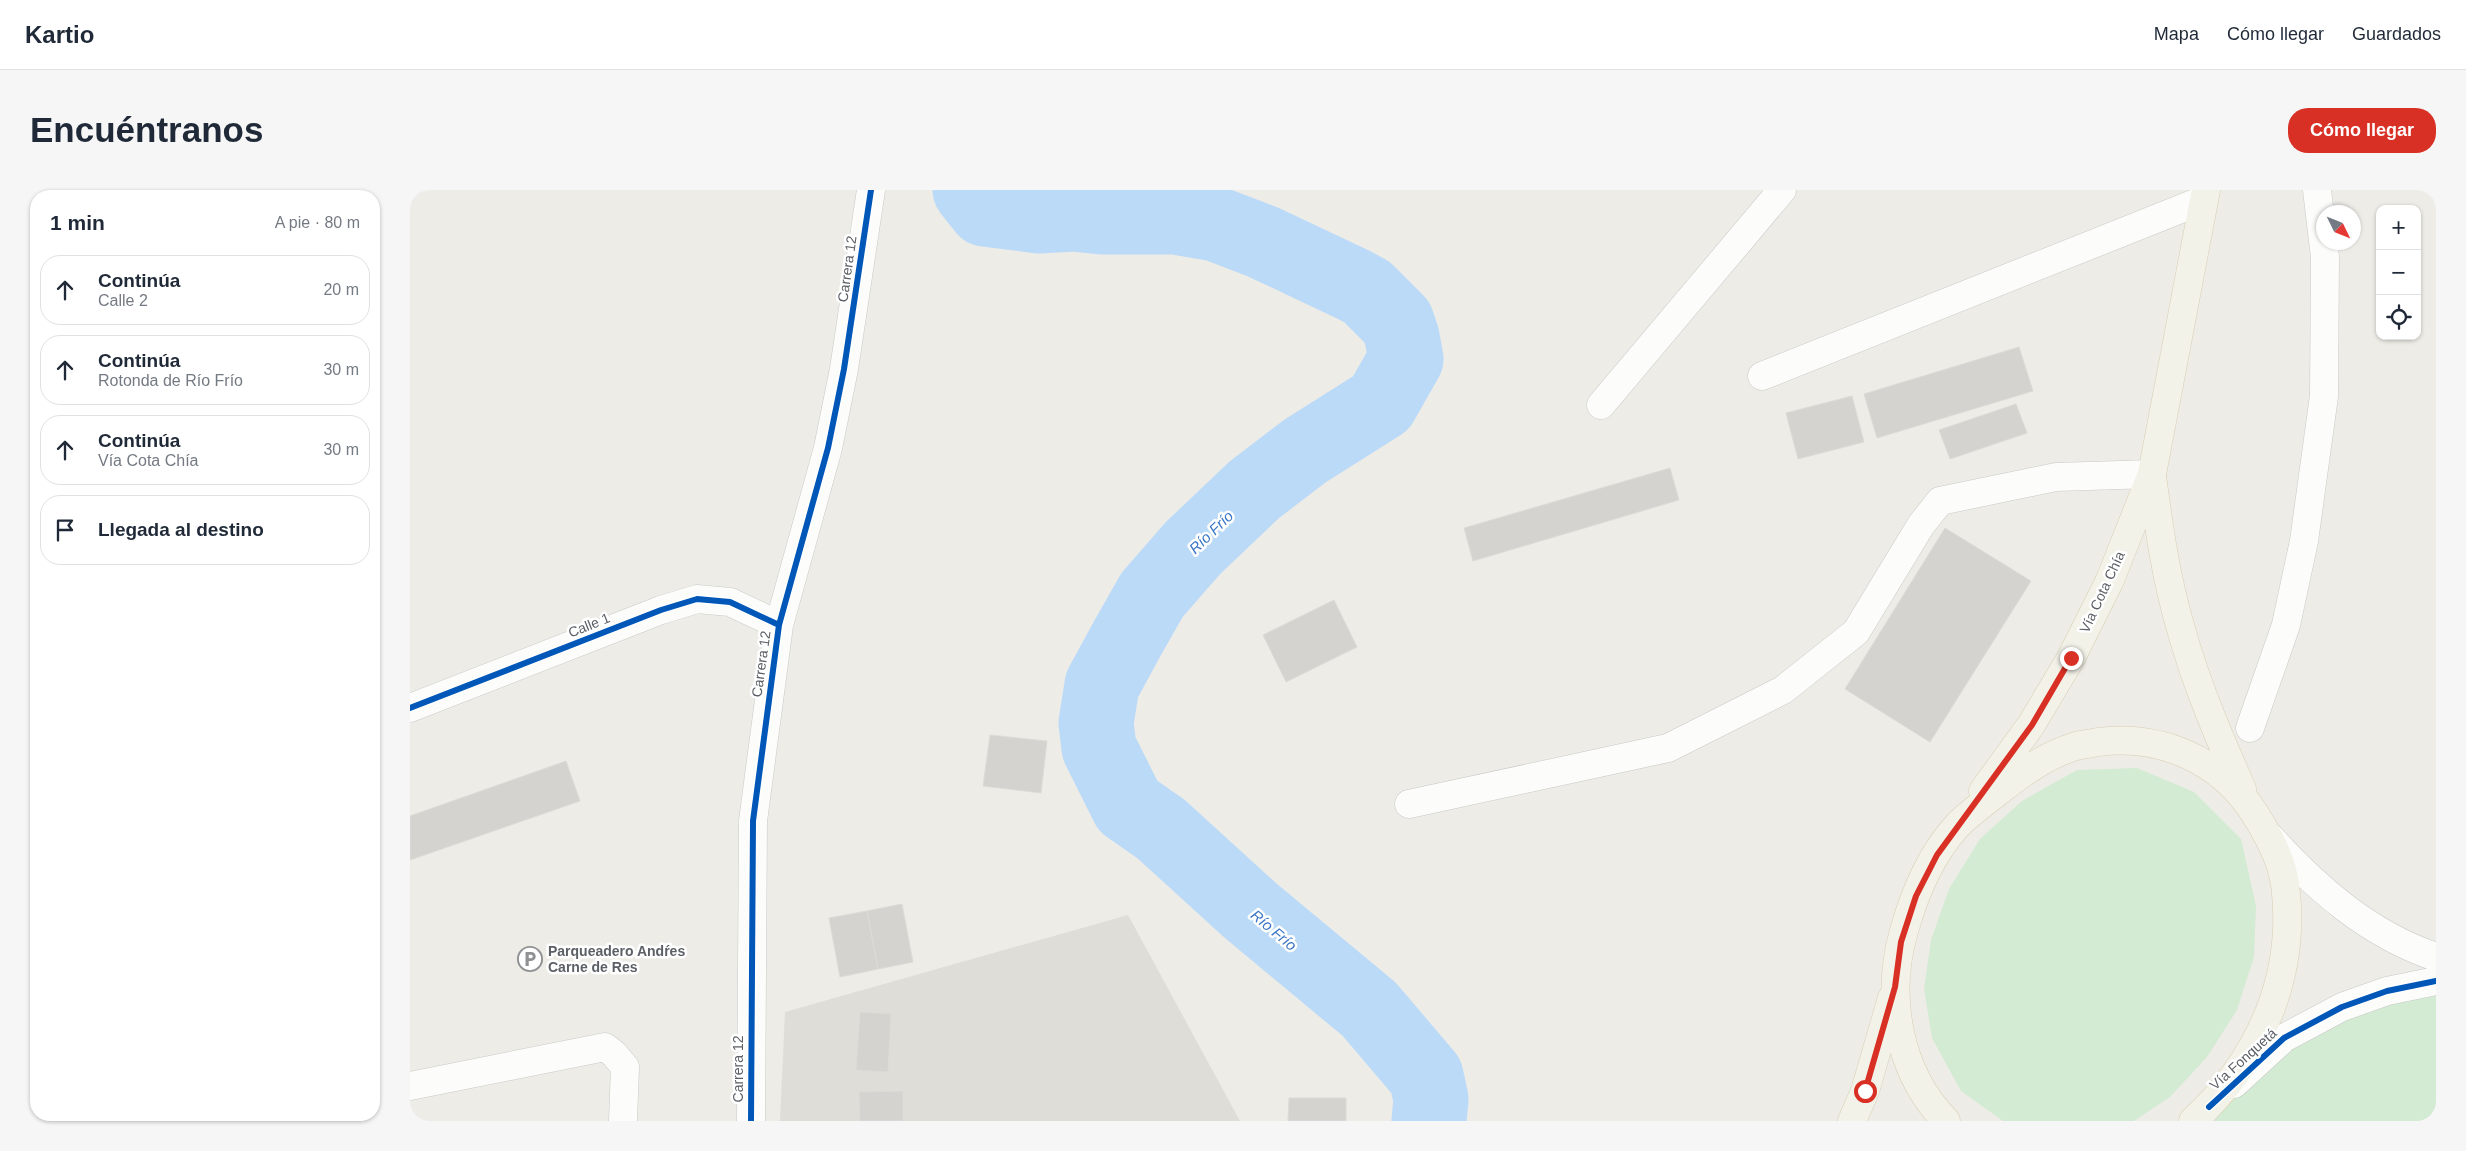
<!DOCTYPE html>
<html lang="es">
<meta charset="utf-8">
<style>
:root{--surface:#fff;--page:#f6f6f7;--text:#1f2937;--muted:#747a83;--line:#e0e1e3;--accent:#d93025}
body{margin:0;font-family:Helvetica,sans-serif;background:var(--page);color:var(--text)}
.controls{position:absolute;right:15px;top:15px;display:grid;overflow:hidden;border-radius:10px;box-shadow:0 1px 4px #0004}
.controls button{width:45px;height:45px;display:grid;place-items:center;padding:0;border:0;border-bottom:1px solid var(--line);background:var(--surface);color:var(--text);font:25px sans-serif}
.compass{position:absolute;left:1906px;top:15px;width:45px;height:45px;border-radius:50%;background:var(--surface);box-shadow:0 1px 4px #0004;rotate:133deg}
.stop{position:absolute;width:15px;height:15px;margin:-11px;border:4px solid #d93025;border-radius:50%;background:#fff}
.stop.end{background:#d93025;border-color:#fff;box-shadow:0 1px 5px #0008}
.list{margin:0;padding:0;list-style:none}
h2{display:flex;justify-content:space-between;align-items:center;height:65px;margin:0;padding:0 20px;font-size:21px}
h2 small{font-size:16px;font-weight:400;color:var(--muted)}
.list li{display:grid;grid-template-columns:32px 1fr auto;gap:15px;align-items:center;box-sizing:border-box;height:70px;margin:0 10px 10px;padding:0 10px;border:1px solid var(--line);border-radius:20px}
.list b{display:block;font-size:19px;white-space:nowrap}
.list p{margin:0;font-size:16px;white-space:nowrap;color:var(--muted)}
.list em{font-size:16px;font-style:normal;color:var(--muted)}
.icon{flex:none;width:28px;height:28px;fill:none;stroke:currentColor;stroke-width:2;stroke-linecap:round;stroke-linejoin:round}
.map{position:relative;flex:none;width:2026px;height:931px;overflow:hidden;border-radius:20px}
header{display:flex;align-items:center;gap:30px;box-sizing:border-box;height:70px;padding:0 25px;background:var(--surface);border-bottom:1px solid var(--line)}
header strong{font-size:24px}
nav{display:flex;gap:28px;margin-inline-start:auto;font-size:18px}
.intro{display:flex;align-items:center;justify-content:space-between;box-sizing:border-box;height:120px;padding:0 30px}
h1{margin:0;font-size:35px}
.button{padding:12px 22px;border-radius:20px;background:var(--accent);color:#fff;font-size:18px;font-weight:700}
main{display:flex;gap:30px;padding:0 30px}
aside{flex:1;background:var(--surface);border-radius:20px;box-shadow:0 1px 4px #0004}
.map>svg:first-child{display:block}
.industrial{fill:#deddd8}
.green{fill:#d3ebd2}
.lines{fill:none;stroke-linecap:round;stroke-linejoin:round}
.river{stroke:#bbdaf8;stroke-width:75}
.building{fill:#d4d3d0;stroke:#dcdbd6}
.minor-casing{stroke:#c9c9c8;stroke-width:29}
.major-casing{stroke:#d7cfb3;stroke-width:29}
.minor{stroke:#fcfcfb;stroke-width:28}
.major{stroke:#f3f2e8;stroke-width:28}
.cycleway-casing{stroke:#fff;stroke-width:9}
.cycleway{stroke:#0057b8;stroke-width:6}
.route{stroke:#d93025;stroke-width:6}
.labels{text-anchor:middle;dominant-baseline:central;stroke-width:5;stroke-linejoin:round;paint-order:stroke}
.street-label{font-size:14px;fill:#5c6066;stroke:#fff}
.poi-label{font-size:14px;font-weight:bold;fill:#5c6066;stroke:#fff;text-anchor:start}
.water-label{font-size:15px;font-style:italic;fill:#3975c6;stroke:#fff}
</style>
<header>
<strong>Kartio</strong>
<nav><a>Mapa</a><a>Cómo llegar</a><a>Guardados</a></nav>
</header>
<div class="intro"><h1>Encuéntranos</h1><a class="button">Cómo llegar</a></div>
<main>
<aside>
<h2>1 min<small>A pie · 80 m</small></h2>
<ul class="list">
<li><svg class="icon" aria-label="ahead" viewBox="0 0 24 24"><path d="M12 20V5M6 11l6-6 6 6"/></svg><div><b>Continúa</b><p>Calle 2</p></div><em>20 m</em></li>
<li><svg class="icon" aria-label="ahead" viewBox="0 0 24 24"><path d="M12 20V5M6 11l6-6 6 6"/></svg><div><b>Continúa</b><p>Rotonda de Río Frío</p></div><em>30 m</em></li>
<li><svg class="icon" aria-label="ahead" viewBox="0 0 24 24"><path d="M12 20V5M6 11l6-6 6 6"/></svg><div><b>Continúa</b><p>Vía Cota Chía</p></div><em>30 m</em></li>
<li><svg class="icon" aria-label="arrive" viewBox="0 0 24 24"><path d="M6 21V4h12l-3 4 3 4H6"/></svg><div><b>Llegada al destino</b></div></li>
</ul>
</aside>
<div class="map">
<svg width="2026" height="931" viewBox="0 0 2026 931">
<rect width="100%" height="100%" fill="#edece7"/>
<!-- industrial -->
<path class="industrial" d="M718 725 830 931H370L375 822Z"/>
<!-- green -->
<path class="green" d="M1727 578 1784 602 1831 649 1846 716 1844 767 1827 820 1797 867 1760 907 1724 931H1593L1551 901 1522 848 1514 799 1521 750 1539 699 1570 649 1612 611 1667 580Z
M2026 791V931H1783L1874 848Z"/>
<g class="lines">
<!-- river -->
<path class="river" d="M560 0 575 19 629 26 663 24 692 27H765L806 34 853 52 944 95 957 102 987 132 992 147 996 169 971 213 895 261 844 300 783 358 742 405 717 449 692 495 686 533 689 558 718 616 751 639 841 721 959 819 1016 886 1021 909 1019 931"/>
</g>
<!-- building -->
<path class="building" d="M1609 157 1623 201 1467 248 1454 204Z
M1442 206 1454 252 1388 269 1376 223Z
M1606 214 1617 243 1540 269 1529 240Z
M1260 278 1269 310 1063 371 1054 338Z
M1535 338 1621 391 1520 552 1435 499Z
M924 410 947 457 876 492 853 445Z
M580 545 637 551 631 603 573 596Z
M156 571 170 611 0 670V626Z
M492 714 503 772 468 779 457 721Z
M457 721 468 779 430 787 419 728Z
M450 822 481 824 478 882 446 880Z
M493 901V931H450L449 902Z
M879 908H936V931H878Z"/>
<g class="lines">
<defs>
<path id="minor" d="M1352 186 1793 10
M1191 215 1372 0
M0 518 251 420 287 409 320 412 369 435
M1840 538 1876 435 1894 351 1914 206 1915 67 1907 0
M999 614 1258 558 1373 500 1446 442 1511 335 1530 311 1646 287 1742 284
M1861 648C1907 699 1960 745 2026 767
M1824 894 1874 848 1932 817 1977 801 2026 791
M0 896 195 857 204 864 215 877 213 931
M341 931 343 631 369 435 418 258 434 179 461 0"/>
<path id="major" d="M1742 286C1749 338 1756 389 1771 439 1786 494 1809 547 1832 599
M1573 601 1621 535 1661 468 1700 390 1742 284 1796 0
M1442 931 1455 901 1482 808
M1536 931C1488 882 1475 806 1494 741 1504 705 1521 665 1546 637 1558 624 1575 612 1589 601 1612 583 1635 566 1663 557 1671 554 1680 554 1688 552 1751 544 1811 570 1845 624 1858 645 1871 668 1875 694 1887 786 1850 869 1783 931"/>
</defs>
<!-- minor casing -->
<use href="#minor" class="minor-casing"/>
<!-- major casing -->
<use href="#major" class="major-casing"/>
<!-- minor -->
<use href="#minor" class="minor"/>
<!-- major -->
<use href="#major" class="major"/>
<defs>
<path id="cycleway" d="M0 518 251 420 287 409 320 412 369 435
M1799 917 1874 848 1932 817 1977 801 2026 791
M341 931 343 631 369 435 418 258 434 179 461 0"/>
</defs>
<!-- cycleway casing -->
<use href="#cycleway" class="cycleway-casing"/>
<!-- cycleway -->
<use href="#cycleway" class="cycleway"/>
</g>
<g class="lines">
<!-- route -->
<path class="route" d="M1455 901 1485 797 1491 752 1506 706 1527 665 1622 535 1661 468"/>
</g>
<!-- icons -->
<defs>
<symbol id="parking-ring" viewBox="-11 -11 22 22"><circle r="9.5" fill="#fff" stroke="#8f9193" stroke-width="1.5"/><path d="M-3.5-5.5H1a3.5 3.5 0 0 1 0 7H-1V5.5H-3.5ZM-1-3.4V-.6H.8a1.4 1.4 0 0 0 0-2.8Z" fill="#8f9193"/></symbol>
</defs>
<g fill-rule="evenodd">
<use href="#parking-ring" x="106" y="755" width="28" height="28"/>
</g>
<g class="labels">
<!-- street labels -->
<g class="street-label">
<text transform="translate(437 79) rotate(-82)">Carrera 12</text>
<text transform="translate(1692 402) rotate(-65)">Vía Cota Chía</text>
<text transform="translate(179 435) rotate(-22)">Calle 1</text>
<text transform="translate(351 474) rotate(-82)">Carrera 12</text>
<text transform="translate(1833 869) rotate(-42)">Vía Fonquetá</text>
<text transform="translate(328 879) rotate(-90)">Carrera 12</text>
</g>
<!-- poi labels -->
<g class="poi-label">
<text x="138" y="761">Parqueadero Andŕes<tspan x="138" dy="16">Carne de Res</tspan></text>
</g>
<!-- water labels -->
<g class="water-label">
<text transform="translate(801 342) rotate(-44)">Río Frío</text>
<text transform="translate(864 740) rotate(40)">Río Frío</text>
</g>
</g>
</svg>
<div class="controls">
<button>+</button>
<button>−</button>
<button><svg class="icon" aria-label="locate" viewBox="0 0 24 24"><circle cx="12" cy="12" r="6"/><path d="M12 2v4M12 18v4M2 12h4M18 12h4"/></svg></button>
</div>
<svg class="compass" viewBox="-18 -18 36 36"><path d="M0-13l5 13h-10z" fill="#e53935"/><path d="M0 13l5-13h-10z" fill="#747a83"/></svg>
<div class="stop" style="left:1455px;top:901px"></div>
<div class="stop end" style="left:1661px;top:468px"></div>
</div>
</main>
